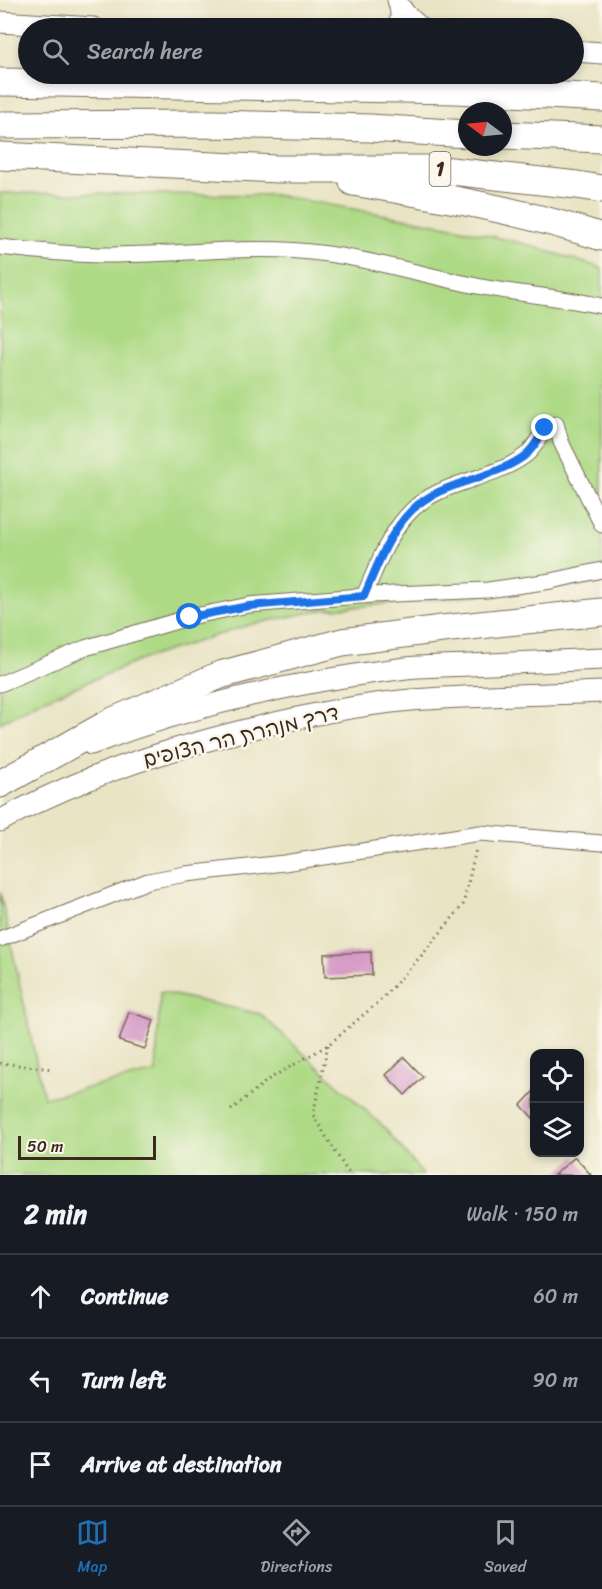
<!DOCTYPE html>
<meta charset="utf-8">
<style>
:root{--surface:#171b24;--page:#242831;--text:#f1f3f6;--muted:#9ea1a6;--line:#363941;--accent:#1f6fb2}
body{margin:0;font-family:Sriracha,"Playpen Sans Hebrew",sans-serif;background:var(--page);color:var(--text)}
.controls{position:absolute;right:18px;bottom:18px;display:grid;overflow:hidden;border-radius:12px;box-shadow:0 3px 9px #0003}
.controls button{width:54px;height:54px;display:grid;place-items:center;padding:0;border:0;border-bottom:2px solid var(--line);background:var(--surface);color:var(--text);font:30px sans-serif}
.compass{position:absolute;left:458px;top:102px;width:54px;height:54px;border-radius:50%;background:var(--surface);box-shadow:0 3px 9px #0003;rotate:286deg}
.scale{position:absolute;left:18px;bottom:15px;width:138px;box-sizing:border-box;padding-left:6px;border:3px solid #3b2a1e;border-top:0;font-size:16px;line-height:21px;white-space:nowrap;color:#3b2a1e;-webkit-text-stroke:4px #fbf7ec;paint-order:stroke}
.stop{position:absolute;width:18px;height:18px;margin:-14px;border:4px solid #1a73e8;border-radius:50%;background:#fff}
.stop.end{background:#1a73e8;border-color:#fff;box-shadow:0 2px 6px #0008}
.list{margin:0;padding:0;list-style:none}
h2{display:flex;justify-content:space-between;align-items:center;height:78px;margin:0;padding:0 24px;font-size:26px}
h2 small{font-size:20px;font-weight:400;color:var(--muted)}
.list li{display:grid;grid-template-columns:39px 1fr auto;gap:18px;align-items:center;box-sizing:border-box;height:84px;padding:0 24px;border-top:2px solid var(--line)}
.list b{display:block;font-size:22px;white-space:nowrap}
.list em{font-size:20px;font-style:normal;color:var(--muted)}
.icon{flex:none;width:33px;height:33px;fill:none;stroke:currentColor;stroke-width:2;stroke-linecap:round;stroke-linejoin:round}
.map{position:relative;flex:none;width:602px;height:1175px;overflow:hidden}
.search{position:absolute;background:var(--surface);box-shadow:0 3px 9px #0003;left:18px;right:18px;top:18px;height:66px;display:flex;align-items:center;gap:15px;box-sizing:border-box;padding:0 21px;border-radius:33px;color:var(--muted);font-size:22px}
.sheet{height:330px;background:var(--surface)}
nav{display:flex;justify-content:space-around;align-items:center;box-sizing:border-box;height:84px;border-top:2px solid var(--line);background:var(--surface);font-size:16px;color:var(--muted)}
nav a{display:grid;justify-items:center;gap:3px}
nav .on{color:var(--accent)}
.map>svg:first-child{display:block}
.green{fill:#aeda86;stroke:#748252;stroke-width:1.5}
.building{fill:#d28fc3}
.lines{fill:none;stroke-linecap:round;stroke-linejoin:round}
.street-casing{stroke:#786b58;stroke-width:17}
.secondary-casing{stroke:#786b58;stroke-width:23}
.highway-casing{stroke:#786b58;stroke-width:29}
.path{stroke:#786b58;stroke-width:3;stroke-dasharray:1.5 4.5;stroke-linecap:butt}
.street{stroke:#fff;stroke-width:15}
.secondary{stroke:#fff;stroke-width:21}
.highway{stroke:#fff;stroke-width:27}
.route{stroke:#1a73e8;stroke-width:8}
.labels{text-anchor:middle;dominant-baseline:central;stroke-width:5;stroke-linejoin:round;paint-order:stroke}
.shield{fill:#fbf7ec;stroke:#75685c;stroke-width:1.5}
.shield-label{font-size:20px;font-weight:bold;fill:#3b2a1e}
.street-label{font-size:21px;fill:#3b2a1e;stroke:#fbf7ec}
</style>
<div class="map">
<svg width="602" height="1175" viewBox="0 0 602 1175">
<rect width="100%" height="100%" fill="#fbf7ec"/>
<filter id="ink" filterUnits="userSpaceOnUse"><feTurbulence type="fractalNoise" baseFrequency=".0167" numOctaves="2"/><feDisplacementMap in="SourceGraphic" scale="12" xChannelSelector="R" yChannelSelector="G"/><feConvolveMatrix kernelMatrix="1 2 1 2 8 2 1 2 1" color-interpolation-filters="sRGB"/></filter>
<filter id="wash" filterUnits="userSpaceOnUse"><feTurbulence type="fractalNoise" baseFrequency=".008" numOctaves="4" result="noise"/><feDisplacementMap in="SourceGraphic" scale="24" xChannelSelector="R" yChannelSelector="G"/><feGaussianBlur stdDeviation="1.35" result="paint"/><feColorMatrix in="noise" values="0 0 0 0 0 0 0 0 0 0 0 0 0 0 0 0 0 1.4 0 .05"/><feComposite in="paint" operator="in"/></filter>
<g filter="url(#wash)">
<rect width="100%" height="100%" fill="#e9e4c4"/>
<!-- green -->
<path class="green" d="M0 193 275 195 453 227 521 243 602 268V583L322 610 249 625 146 658 36 703 0 723Z
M0 892 44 1098 156 1072 160 992 260 1014 385 1128 423 1175H0Z"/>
<g id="blocks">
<!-- building -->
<path class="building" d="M371 952 372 975 325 977 324 954Z
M129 1012 154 1020 145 1049 119 1041Z
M404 1057 423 1077 405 1095 386 1075Z
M534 1091V1119L521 1105Z
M575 1157 591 1175H554Z"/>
</g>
</g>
<g filter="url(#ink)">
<use href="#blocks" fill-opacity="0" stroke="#786b58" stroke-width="1.5"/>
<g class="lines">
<defs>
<path id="street" d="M398 0 408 13 425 28
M393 28C401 20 398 10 395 0
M0 247C33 251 66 254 99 255 166 256 232 246 299 251 359 255 417 274 477 286 518 294 560 297 602 306
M364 596C377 566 388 534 411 511 440 481 489 481 523 457 533 451 539 438 545 428L556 424 561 442 602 525
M0 684 85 648 190 617 249 605 372 595 488 590 551 581 602 570
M0 939 148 881 186 874 284 863 480 833 602 843"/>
<path id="secondary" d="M0 22 93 28
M574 51 602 53
M91 744C192 705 298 681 406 668 427 666 448 666 469 665 514 663 558 661 602 659
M0 821C75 779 159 752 242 731 298 717 354 705 411 700 475 695 539 695 602 692"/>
<path id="highway" d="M0 82 456 90 602 98
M0 125 215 124 370 128 467 134
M503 135 602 139
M0 156 277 169H433L577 185 602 189
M353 182C437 196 520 210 602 237
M0 784 113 721 220 675 342 642 442 629 602 612"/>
</defs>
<!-- street casing -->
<use href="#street" class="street-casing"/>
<!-- secondary casing -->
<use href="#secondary" class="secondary-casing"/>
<!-- highway casing -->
<use href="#highway" class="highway-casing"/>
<!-- path -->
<path class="path" d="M328 1045 313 1115 347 1171 353 1175
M0 1063 53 1069
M231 1110 269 1079 328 1045 381 1000 422 955 463 905 476 849"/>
<!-- street -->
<use href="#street" class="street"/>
<!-- secondary -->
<use href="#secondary" class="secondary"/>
<!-- highway -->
<use href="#highway" class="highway"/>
</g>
</g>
<g class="lines" filter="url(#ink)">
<!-- route -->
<path class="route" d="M190 617 249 606 364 596C377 567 388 534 411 511 440 481 489 481 523 457 533 450 539 438 545 428"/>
</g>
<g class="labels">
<!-- shield labels -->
<rect class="shield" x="429.5" y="152" width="21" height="34" rx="4.5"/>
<g class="shield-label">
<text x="440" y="169">1</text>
</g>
<!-- street labels -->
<g class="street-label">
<text transform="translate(241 736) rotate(-14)">דרך מנהרת הר הצופים</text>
</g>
</g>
</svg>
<div class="controls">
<button><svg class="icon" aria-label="locate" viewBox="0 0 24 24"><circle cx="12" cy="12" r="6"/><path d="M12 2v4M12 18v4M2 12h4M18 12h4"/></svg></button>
<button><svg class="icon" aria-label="layers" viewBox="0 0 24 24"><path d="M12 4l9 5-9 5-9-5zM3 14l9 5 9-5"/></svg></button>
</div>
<svg class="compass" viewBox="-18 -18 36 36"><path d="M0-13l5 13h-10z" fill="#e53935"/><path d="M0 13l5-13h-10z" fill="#9ea1a6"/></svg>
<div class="scale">50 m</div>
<div class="stop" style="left:190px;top:617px"></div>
<div class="stop end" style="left:545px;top:428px"></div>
<div class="search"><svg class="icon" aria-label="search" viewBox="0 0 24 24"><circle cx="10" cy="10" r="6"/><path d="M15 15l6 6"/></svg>Search here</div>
</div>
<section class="sheet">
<h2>2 min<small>Walk · 150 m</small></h2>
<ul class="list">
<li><svg class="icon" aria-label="ahead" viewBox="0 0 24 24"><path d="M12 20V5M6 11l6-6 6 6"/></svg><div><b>Continue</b></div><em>60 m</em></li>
<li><svg class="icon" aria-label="left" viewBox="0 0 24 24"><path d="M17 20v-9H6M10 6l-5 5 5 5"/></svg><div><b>Turn left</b></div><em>90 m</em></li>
<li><svg class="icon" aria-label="arrive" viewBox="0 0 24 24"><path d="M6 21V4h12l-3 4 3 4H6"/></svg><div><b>Arrive at destination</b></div></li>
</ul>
</section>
<nav>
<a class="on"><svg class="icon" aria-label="map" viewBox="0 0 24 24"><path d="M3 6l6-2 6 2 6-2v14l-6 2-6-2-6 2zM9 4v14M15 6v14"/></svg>Map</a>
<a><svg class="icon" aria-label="directions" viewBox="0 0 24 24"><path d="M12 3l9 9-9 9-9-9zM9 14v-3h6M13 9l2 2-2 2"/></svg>Directions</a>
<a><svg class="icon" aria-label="saved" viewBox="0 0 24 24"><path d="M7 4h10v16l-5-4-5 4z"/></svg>Saved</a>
</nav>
